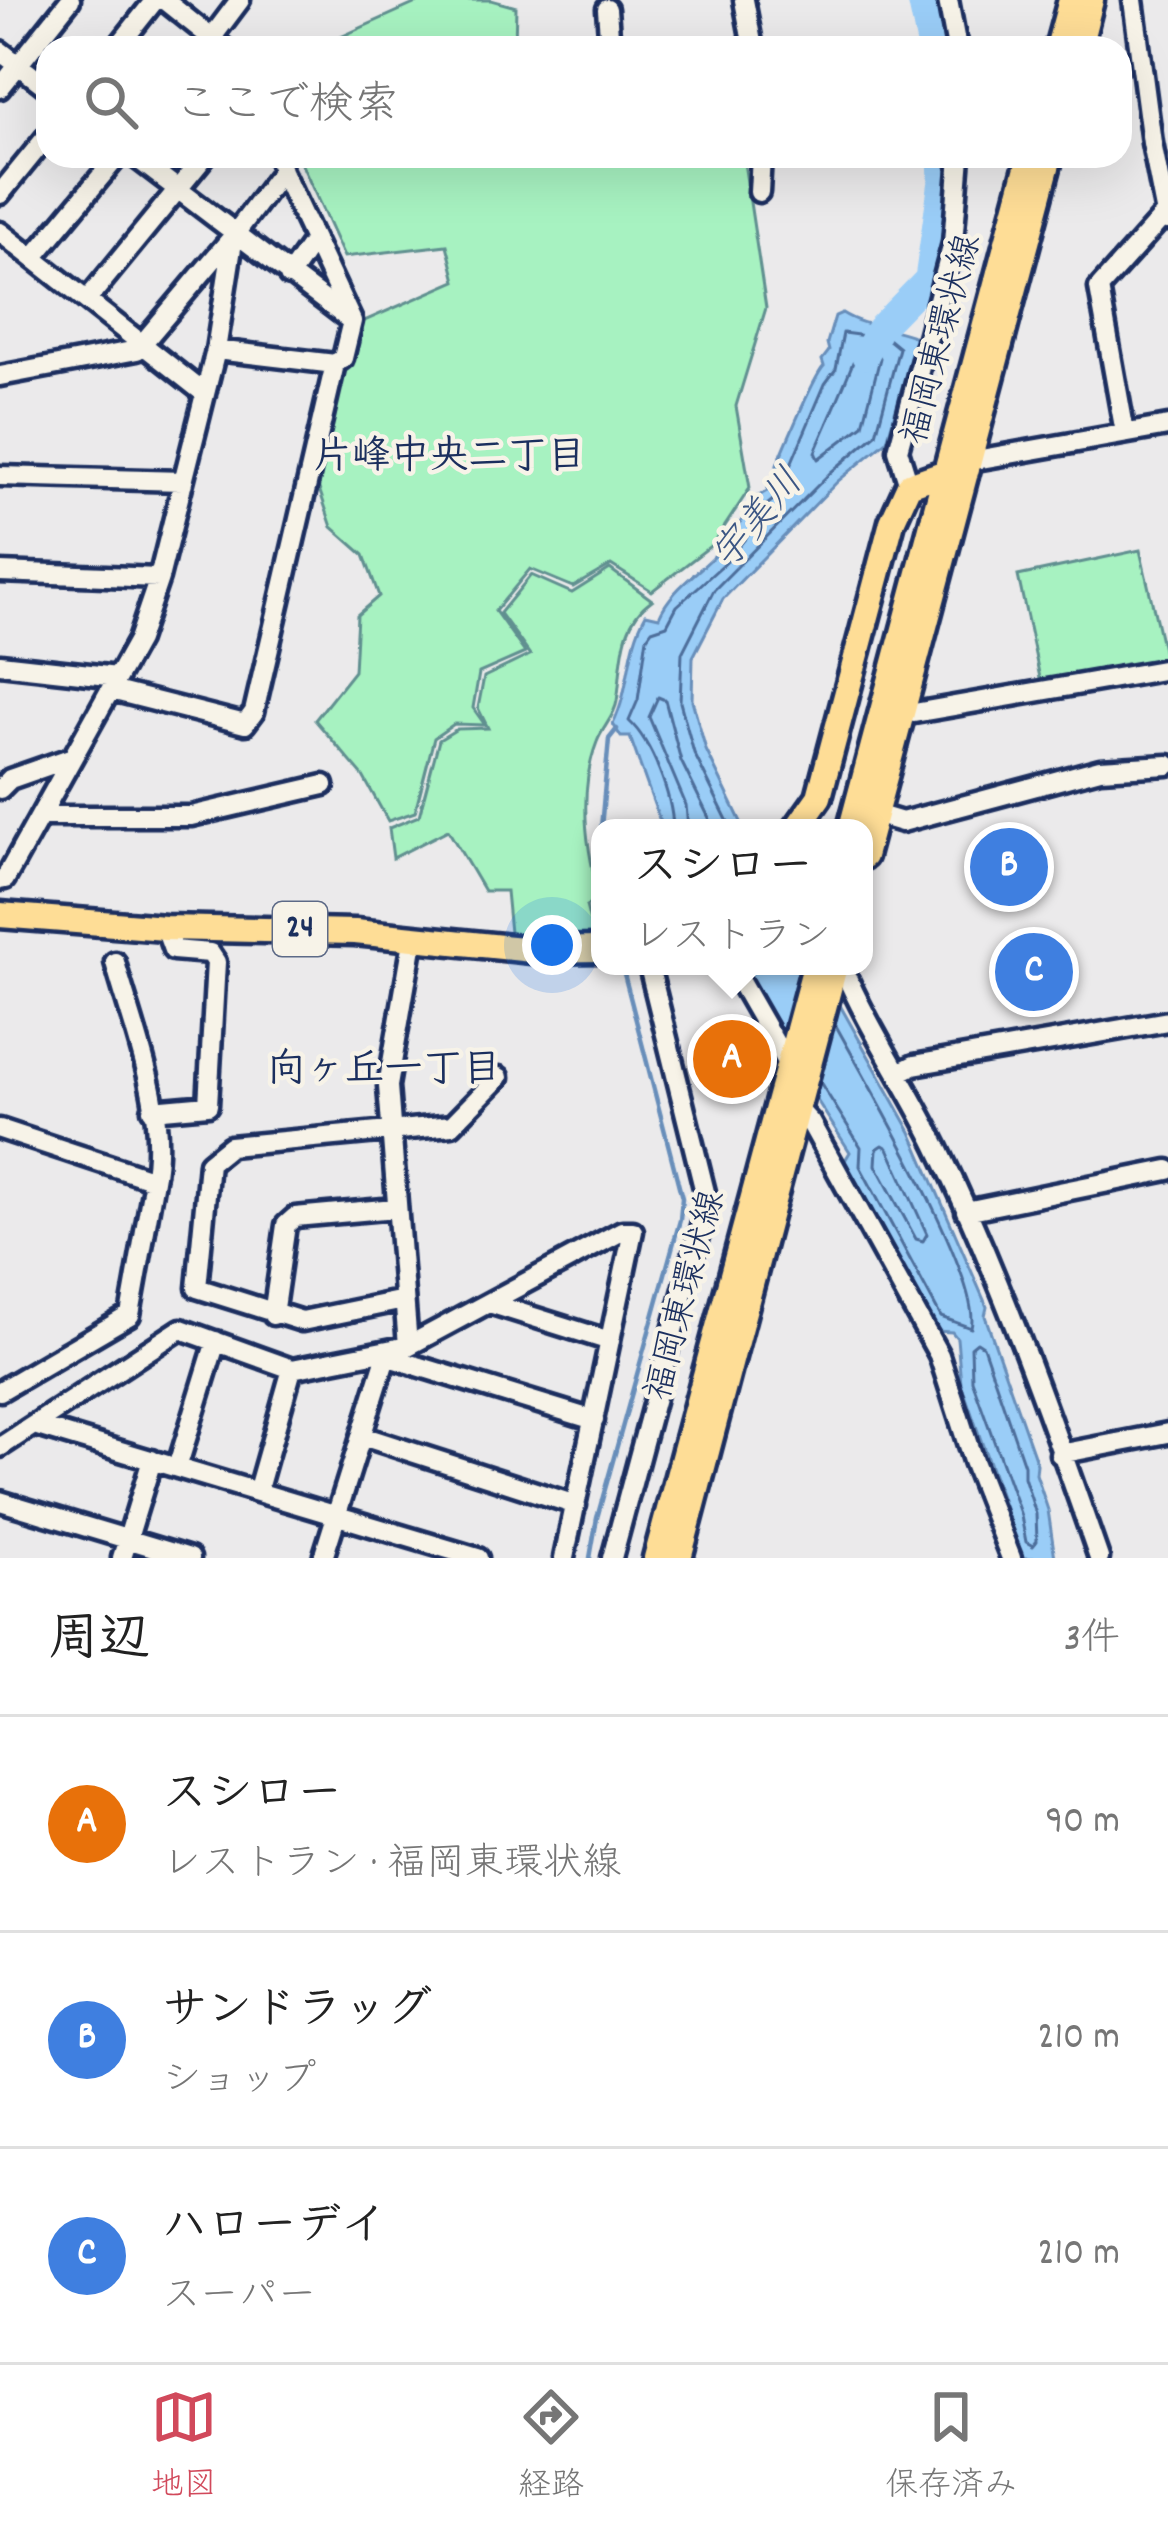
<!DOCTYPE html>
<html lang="ja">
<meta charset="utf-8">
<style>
:root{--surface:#fff;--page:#f2f2f2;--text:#222;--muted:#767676;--line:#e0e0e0;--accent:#d1495b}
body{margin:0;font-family:Dekko,"Klee One",sans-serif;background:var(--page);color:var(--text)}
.you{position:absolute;left:552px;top:945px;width:42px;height:42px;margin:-30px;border:9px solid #fff;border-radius:50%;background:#1a73e8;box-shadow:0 0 0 18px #1a73e833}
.badge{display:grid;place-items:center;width:78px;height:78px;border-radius:50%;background:var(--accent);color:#fff;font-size:39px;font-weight:700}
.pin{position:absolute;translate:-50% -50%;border:6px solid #fff;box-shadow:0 3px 12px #0006}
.popup{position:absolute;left:591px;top:819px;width:282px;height:156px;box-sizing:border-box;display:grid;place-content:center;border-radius:24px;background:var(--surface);filter:drop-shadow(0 3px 9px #0005);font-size:39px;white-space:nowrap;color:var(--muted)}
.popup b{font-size:45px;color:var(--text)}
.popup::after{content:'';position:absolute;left:50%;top:100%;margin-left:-24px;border:24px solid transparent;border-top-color:var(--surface)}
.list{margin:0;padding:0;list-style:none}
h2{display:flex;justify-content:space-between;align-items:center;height:156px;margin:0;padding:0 48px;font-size:51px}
h2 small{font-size:39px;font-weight:400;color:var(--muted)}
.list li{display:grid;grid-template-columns:78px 1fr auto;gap:36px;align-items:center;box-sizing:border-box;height:216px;padding:0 48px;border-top:3px solid var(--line)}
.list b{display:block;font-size:45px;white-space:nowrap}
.list p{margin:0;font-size:39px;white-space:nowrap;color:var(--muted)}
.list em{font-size:39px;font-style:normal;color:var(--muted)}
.icon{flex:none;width:66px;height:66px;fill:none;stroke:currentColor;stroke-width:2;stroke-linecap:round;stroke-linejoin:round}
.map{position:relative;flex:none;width:1168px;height:1558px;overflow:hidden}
.search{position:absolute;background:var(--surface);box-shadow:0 12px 48px #0002;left:36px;right:36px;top:36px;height:132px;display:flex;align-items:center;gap:30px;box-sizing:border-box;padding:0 42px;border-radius:36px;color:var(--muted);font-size:45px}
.sheet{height:804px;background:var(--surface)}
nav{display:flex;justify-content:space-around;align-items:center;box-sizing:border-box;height:168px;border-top:3px solid var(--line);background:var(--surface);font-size:33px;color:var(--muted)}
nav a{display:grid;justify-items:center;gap:6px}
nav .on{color:var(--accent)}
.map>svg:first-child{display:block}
.green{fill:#a7f2c1;stroke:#619090;stroke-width:3}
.water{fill:#9acdf7;stroke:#678eba;stroke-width:3}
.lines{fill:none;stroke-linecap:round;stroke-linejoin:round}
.shore{stroke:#4e6e9b;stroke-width:3}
.stream{stroke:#678eba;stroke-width:4.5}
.river{stroke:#9acdf7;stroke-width:27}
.building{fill:#b9c7f7;stroke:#1b2f5e;stroke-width:3}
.minor-casing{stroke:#1b2f5e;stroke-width:27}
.major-casing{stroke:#1b2f5e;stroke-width:33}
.minor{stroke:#f7f3e8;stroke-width:18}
.major{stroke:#fedd96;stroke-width:24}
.labels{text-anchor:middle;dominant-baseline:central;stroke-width:9;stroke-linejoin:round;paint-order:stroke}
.shield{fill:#f7f3e8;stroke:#5d6a87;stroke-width:3}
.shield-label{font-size:33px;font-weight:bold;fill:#1b2f5e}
.street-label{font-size:36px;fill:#1b2f5e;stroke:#f7f3e8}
.neighbourhood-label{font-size:39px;font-weight:bold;fill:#1b2f5e;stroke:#f7f3e8}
.water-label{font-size:39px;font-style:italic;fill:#3b5684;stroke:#f7f3e8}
</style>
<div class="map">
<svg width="1168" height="1558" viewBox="0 0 1168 1558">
<rect width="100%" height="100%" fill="#ebeaeb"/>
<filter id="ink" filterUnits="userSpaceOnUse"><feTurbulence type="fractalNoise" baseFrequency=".00833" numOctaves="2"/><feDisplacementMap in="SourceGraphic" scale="24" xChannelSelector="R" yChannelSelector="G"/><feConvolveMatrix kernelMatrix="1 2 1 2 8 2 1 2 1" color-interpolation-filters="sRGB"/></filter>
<g filter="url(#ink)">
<!-- green -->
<path class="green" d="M423 0H491L516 7 515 44 519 48H316Z
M298 156H743L766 308 736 406 750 488 713 544 652 591 611 565 573 587 530 569 495 611 525 653 479 673 473 708 485 725 454 724 434 738 415 812 388 821 363 776 315 720 354 671 357 615 379 596 364 555 332 527 316 480 355 325 456 281 447 245 344 257Z
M1140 550 1166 663 1042 687 1018 576Z
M610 569 652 600C618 623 623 665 617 701 615 716 602 728 597 742 578 791 586 849 600 898L586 906 594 937 511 943 506 891H484L448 830 393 858 389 828 419 816 439 740 457 729 488 728 478 708 484 677 530 655 500 613 531 575 572 593Z"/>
<!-- water -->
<path class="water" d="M842 313C864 327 891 327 916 337L887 441 838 481 723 599 693 657 692 700 706 750 744 828H670L661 824 630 737H621L613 724C631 688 626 649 646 614L659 617C671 589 696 575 717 553 735 536 743 517 755 498L767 491C775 469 813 377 824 366L822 360 829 351 827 343 835 316Z
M739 966H818L911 1132 987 1307 985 1316 1037 1464 1036 1474 1048 1510 1055 1558H1018L1009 1520 961 1383 957 1338 952 1332 935 1331 844 1162 850 1152 776 1036Z"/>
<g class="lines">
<!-- shore -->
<path class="shore" d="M861 351 877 352 880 358 863 425 818 459 815 452C829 419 844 387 856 354Z
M673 828C672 796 652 742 629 721L638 700 647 637 652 630 667 625 677 606 727 561 756 525 763 508 777 497 825 384 836 369 843 333 888 339 899 348 876 434 830 473 714 590 682 653 680 702 694 753 731 828
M688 828 686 805 649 717 658 697 665 700 681 761 714 828
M820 1082 861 1147 860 1166 941 1317 971 1328C984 1281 864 1077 835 1024
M883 1145 888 1148 927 1234 923 1241 916 1239 876 1165 877 1149Z
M977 1342 983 1346 1024 1465V1477L1036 1514 1037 1541 1033 1546 1026 1542 1021 1516 972 1380 971 1347Z"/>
<!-- stream -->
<path class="stream" d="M601 828 609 739 617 729
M590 1558 597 1518 680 1220 682 1198 622 966"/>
<!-- river -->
<path class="river" d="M921 0 931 48
M865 356 879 329 928 279 942 181 941 156"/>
</g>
<!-- building -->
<path class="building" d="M743 1029 755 1085 720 1090 709 1033Z"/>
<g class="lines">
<defs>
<path id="minor" d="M164 0 224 48
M744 0 753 48
M948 0 957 48
M1133 0 1152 143 1167 220
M607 9 610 48
M117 48 155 0
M204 48 240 0
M0 51 48 88
M0 88 70 0
M134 156 350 320
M759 192 761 156
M0 194 48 135
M0 232 204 393
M33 258 118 156
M289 276 314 240
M87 300 205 156
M216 350 335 364
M0 376 137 350 234 235 282 171
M1125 433 1099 288 1166 213
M970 461 1168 426
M0 476 183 481
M909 485 898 450 953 243 960 156
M0 572 159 578
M0 664 117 677
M111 690 245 724 254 712 335 364 343 358 352 321 282 171 278 156
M903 711 914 713 1168 669
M0 789 10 779 73 757
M875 814 902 822 1100 769 1168 765
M40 816H191L324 785
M0 880 5 879 138 640 159 578 216 350 234 235
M115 962C133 1029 168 1110 154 1180
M731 966 789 1067
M842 966C868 1028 907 1085 937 1146 1001 1278 1051 1419 1099 1558
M898 1073 914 1065 1168 1021
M798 1109 810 1122 939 1355 973 1461 1011 1558
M152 1110 208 1105 216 962 210 953 173 950 165 928
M0 1129 154 1180 130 1315 0 1391
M966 1211 1168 1170
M404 1300 302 1321 197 1288 209 1163 230 1146 452 1125 499 1077
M489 1303 610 1341
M273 1315 286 1225 295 1217 395 1208
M408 1346 388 1086 413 941
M388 1351 398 1360 594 1420
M37 1426 478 1558
M362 1436 576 1505
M0 1447 181 1329 292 1369 408 1346 622 1231H633L564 1558
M1060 1454 1168 1433
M177 1468 216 1341
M258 1489 292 1369
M0 1501 190 1558
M122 1558 152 1460
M323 1558 388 1351
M612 1558 702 1222 705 1192 649 966"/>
<path id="major" d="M1058 48 1071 0
M1079 48 1091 0
M797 828 819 797 892 522 909 485 954 469
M851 828 1030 156
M864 856 1050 156
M0 915 165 928 355 932 532 950 600 949
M656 1558 815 966
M679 1558 835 966"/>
</defs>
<!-- minor casing -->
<use href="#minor" class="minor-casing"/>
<!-- major casing -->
<use href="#major" class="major-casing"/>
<!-- minor -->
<use href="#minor" class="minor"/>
<!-- major -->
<use href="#major" class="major"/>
</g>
</g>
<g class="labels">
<!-- shield labels -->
<rect class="shield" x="273" y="902" width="54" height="54" rx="9"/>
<g class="shield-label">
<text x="300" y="929">24</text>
</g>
<!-- street labels -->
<g class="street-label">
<text transform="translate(944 340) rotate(-75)">福岡東環状線</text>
<text transform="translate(688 1296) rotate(-75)">福岡東環状線</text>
</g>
<!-- neighbourhood labels -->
<g class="neighbourhood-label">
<text x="449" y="459">片峰中央二丁目</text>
<text x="384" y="1072">向ヶ丘一丁目</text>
</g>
<!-- water labels -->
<g class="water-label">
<text transform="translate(760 521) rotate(-50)">宇美川</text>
</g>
</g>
</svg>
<div class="you"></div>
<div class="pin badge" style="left:732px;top:1059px;background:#e8710a">A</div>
<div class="popup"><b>スシロー</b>レストラン</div>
<div class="pin badge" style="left:1009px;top:867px;background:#3f7fe0">B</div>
<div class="pin badge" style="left:1034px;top:972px;background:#3f7fe0">C</div>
<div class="search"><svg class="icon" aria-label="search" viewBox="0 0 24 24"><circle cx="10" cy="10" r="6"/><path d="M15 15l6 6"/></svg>ここで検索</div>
</div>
<section class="sheet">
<h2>周辺<small>3件</small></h2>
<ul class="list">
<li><span class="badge" style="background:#e8710a">A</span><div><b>スシロー</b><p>レストラン · 福岡東環状線</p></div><em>90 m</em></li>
<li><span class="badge" style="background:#3f7fe0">B</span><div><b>サンドラッグ</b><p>ショップ</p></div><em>210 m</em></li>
<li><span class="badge" style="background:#3f7fe0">C</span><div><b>ハローデイ</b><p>スーパー</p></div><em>210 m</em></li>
</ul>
</section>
<nav>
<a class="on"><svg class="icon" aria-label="map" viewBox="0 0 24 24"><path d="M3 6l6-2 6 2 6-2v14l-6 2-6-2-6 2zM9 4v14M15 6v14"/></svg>地図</a>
<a><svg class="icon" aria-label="directions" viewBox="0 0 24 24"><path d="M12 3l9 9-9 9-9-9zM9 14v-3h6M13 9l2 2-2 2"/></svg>経路</a>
<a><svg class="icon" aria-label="saved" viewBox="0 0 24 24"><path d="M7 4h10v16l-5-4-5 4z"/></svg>保存済み</a>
</nav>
